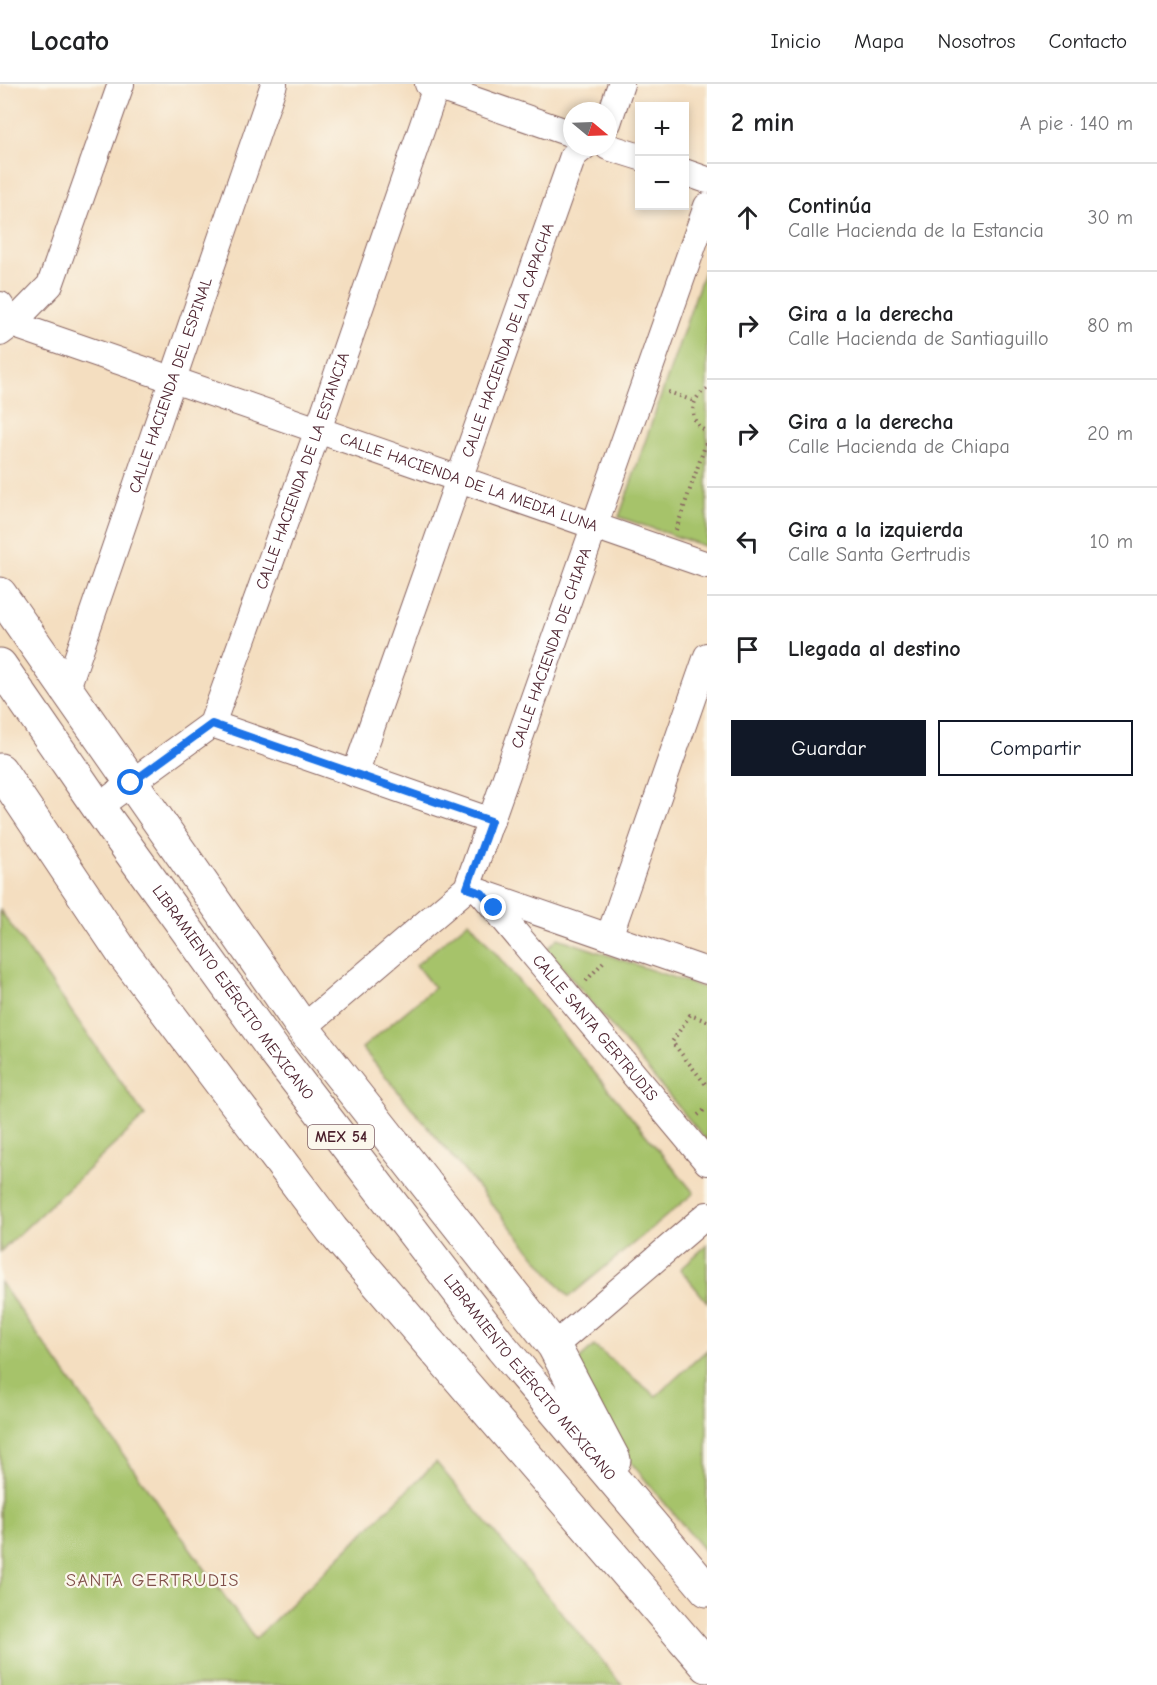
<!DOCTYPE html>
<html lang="es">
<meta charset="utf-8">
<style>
:root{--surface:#fff;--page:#f6f6f6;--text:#202124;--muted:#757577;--line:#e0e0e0;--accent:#111827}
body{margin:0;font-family:"Comic Neue",sans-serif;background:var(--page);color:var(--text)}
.controls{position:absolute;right:18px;top:18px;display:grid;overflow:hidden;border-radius:0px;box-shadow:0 3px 9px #0003}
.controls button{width:54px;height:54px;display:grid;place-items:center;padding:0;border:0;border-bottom:2px solid var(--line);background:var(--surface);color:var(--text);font:30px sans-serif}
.compass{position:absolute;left:563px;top:18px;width:54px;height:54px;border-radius:50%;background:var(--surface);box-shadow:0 3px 9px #0003;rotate:109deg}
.stop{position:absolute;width:18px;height:18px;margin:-14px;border:4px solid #1a73e8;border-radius:50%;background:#fff}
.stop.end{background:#1a73e8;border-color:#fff;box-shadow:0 2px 6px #0008}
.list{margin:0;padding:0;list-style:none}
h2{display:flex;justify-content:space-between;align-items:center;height:78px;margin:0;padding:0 24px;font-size:26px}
h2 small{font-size:20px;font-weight:400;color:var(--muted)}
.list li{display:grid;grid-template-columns:39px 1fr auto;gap:18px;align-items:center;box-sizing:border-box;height:108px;padding:0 24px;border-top:2px solid var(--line)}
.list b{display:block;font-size:22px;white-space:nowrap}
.list p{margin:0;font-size:20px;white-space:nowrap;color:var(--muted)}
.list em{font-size:20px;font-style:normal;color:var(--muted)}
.actions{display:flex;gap:12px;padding:18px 24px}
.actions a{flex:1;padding:14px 0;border:2px solid var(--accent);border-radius:0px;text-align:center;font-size:21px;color:var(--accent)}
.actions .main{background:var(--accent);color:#fff}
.icon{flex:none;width:33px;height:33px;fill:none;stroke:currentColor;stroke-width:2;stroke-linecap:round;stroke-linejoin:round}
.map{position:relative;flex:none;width:707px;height:1601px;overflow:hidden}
header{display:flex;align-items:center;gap:36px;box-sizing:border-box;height:84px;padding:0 30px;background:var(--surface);border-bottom:2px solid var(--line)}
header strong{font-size:28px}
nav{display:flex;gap:33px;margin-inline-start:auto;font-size:21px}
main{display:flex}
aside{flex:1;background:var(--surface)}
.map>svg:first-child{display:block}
.green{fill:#a6c36a;stroke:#78714a;stroke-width:1.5}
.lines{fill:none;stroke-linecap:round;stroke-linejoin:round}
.minor-casing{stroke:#86625f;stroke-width:28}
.trunk-casing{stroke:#86625f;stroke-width:35}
.path{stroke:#86625f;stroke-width:4;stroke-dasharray:1.5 4.5;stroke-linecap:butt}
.minor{stroke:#fff;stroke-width:26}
.trunk{stroke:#fff;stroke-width:33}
.route{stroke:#1a73e8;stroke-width:8}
.labels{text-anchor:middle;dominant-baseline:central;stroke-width:4.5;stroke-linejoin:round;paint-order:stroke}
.shield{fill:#fbf7ec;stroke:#7f6065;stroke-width:1.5}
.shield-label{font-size:15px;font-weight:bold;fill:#4a1f2b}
.street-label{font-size:16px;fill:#4a1f2b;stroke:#fbf7ec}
.neighbourhood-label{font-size:18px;letter-spacing:1.5px;fill:#804f49;stroke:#fbf7ec}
</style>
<header>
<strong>Locato</strong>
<nav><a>Inicio</a><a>Mapa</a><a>Nosotros</a><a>Contacto</a></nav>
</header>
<main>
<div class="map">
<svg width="707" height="1601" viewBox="0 0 707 1601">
<rect width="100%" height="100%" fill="#fbf7ec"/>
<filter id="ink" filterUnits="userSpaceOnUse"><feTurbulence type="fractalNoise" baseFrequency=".0167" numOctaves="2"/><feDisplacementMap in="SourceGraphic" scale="12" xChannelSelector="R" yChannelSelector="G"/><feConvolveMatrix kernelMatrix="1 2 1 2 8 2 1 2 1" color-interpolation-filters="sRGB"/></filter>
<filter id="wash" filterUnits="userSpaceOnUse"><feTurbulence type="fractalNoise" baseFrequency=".008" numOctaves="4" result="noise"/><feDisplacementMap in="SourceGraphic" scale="24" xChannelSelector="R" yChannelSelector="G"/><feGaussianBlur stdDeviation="1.35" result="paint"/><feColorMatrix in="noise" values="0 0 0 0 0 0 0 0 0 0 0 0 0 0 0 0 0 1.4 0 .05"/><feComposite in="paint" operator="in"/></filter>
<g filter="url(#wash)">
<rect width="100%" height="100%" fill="#f4dec0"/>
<!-- green -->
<path class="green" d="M707 179V463L619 433Z
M0 826 145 1032 0 1168Z
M469 837 694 1109 569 1213 362 964 434 904 416 881Z
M558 854 707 905V1057L547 865Z
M707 1161V1218L680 1185Z
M0 1198 255 1555 436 1378 622 1601H0Z
M594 1262 656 1312 707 1266V1470L560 1293Z"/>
</g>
<g filter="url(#ink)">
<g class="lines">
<defs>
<g id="minor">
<path d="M428 0 572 50"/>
<path d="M608 39 621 0"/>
<path d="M608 63 640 73"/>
<path d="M684 88 707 96"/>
<path id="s1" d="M0 221 12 240 707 481"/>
<path d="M0 249 12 240 50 201 121 0"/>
<path id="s2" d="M67 604 274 0"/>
<path d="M212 640 491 737"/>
<path id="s3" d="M355 690 573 72 584 63"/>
<path id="s4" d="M98 723 212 640 318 346 437 0"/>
<path id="s5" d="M482 809 707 1078"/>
<path d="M482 809 707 887"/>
<path d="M609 853 707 572"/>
<path id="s6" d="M303 944 467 804 707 122"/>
<path d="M554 1262 707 1131"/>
</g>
<g id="trunk">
<path d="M0 510 303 944 554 1262 614 1376"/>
<path id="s7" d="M0 581 98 723 275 968 502 1264 707 1506"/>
<path d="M0 686 124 871 332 1146 707 1582"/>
</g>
</defs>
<!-- minor casing -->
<use href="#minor" class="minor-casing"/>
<!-- trunk casing -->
<use href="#trunk" class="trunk-casing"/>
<!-- path -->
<path class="path" d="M707 305C689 314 688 339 707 348
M668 308 694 317
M676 446 707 356
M586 897 605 876
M707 937 690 931 672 958 707 1002
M698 1031 707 1024"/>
<!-- minor -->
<use href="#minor" class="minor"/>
<!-- trunk -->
<use href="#trunk" class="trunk"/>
</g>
</g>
<g class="lines" filter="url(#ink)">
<!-- route -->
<path class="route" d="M131 699 212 640 491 737 467 804 482 809 494 824"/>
</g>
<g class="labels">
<!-- shield labels -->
<rect class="shield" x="308" y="1041" width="66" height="24" rx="4.5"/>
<g class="shield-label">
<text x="341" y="1053">MEX 54</text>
</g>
<!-- street labels -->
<g class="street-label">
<text stroke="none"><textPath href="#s3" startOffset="460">CALLE HACIENDA DE LA CAPACHA</textPath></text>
<text stroke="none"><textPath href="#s2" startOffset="320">CALLE HACIENDA DEL ESPINAL</textPath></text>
<text stroke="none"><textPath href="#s4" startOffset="410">CALLE HACIENDA DE LA ESTANCIA</textPath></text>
<text stroke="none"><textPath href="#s1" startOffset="506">CALLE HACIENDA DE LA MEDIA LUNA</textPath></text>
<text stroke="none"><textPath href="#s6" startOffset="470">CALLE HACIENDA DE CHIAPA</textPath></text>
<text stroke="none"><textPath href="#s7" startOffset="402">LIBRAMIENTO EJÉRCITO MEXICANO</textPath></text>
<text stroke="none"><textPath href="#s5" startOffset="176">CALLE SANTA GERTRUDIS</textPath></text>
<text stroke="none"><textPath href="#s7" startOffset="888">LIBRAMIENTO EJÉRCITO MEXICANO</textPath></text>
</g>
<!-- neighbourhood labels -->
<g class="neighbourhood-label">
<text x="153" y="1496">SANTA GERTRUDIS</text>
</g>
</g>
</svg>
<div class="controls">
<button>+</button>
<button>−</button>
</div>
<svg class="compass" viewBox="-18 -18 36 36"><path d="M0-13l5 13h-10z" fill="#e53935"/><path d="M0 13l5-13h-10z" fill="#757577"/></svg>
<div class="stop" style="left:131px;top:699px"></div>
<div class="stop end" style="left:494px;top:824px"></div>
</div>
<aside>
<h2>2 min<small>A pie · 140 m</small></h2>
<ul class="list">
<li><svg class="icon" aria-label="ahead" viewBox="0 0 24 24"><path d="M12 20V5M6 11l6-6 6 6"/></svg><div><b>Continúa</b><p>Calle Hacienda de la Estancia</p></div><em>30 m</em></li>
<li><svg class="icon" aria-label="right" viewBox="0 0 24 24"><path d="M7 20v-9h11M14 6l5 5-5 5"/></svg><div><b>Gira a la derecha</b><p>Calle Hacienda de Santiaguillo</p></div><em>80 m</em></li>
<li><svg class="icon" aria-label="right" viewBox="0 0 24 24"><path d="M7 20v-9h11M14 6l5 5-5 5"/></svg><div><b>Gira a la derecha</b><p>Calle Hacienda de Chiapa</p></div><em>20 m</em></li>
<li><svg class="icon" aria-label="left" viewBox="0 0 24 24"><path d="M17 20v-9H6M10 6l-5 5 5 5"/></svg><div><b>Gira a la izquierda</b><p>Calle Santa Gertrudis</p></div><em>10 m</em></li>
<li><svg class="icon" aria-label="arrive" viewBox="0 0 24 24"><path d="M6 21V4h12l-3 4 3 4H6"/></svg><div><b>Llegada al destino</b></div></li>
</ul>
<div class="actions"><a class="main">Guardar</a><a>Compartir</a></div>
</aside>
</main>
